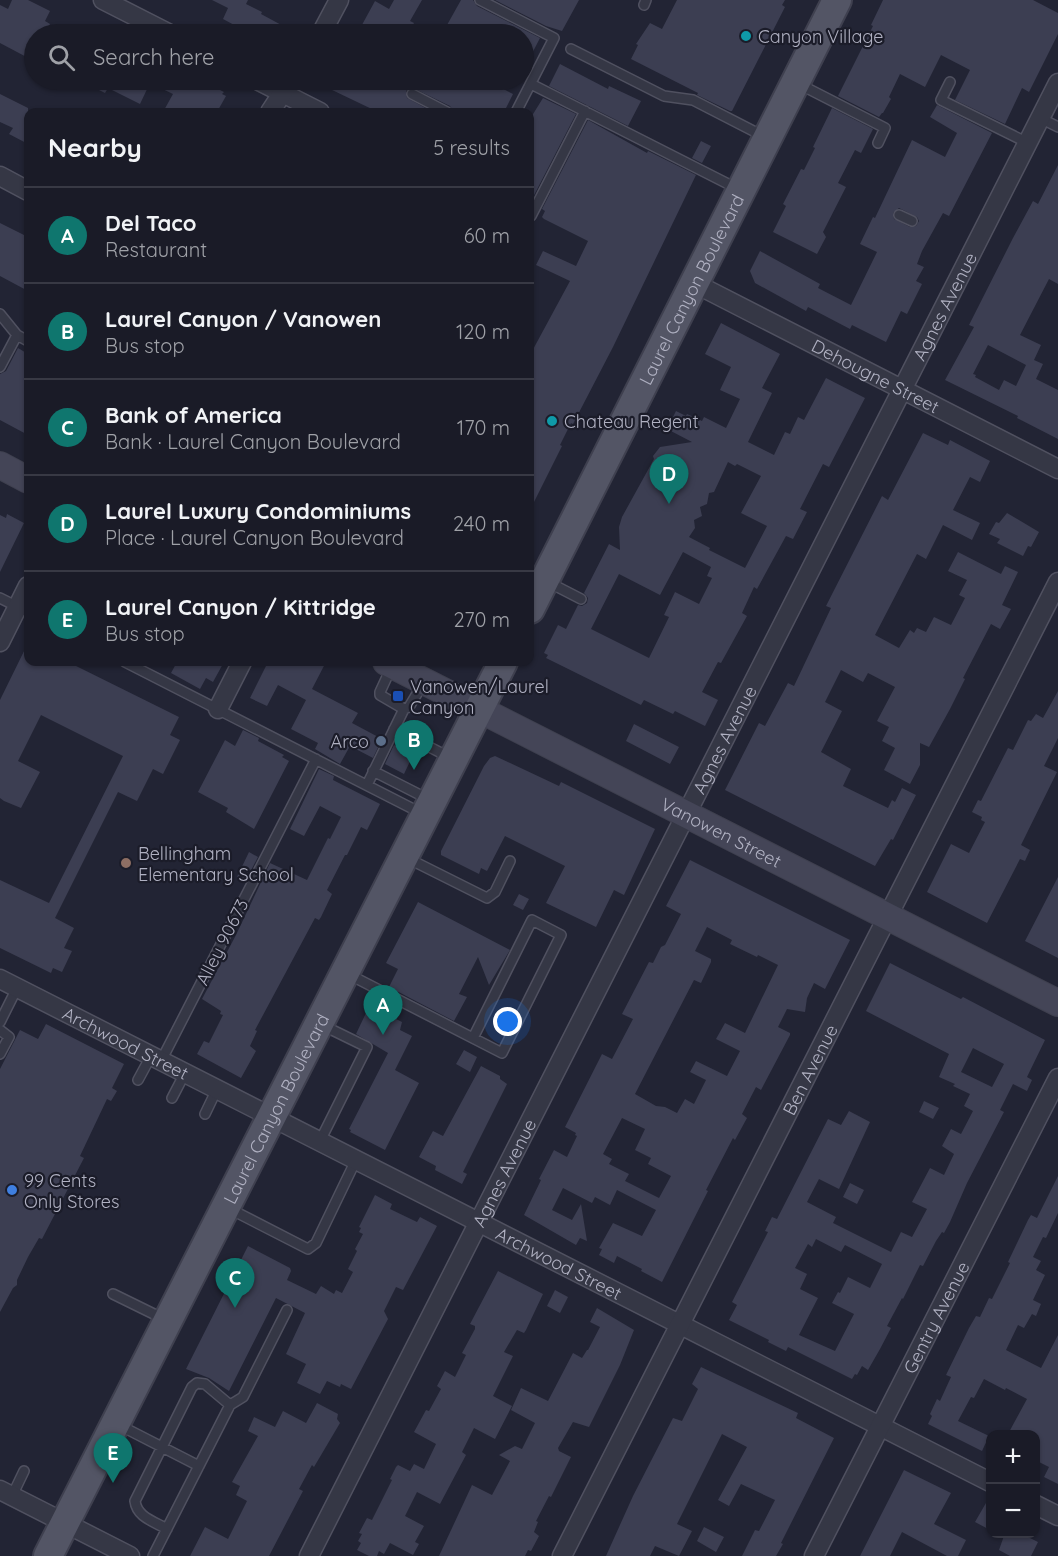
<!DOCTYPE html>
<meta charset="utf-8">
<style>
:root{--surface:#1a1b27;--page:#23242f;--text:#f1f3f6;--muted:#9fa1a7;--line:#383944;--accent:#0f766e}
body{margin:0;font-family:Quicksand,sans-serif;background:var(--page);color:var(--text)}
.controls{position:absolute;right:18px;bottom:18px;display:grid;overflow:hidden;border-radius:12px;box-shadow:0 2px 4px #0004}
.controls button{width:54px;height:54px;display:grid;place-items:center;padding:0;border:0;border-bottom:2px solid var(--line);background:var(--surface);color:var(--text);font:30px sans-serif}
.you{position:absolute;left:508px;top:1022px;width:21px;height:21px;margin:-15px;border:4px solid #fff;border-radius:50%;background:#1a73e8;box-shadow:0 0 0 9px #1a73e833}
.badge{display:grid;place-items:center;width:39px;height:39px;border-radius:50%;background:var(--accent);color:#fff;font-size:20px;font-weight:700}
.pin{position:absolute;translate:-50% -50px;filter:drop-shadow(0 2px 3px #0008)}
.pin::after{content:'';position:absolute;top:32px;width:21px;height:18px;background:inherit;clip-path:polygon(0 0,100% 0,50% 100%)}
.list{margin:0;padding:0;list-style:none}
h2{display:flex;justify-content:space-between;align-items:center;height:78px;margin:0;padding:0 24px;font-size:26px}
h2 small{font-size:20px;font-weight:400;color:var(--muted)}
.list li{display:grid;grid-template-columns:39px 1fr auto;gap:18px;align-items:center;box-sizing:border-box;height:96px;padding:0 24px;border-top:2px solid var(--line)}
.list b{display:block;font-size:22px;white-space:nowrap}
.list p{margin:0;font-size:20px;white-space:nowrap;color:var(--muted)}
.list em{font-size:20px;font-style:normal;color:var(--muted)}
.icon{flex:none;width:33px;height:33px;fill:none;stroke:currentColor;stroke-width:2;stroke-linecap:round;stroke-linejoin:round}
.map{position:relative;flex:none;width:1058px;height:1556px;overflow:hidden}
.search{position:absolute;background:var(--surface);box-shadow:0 2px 4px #0004;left:24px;top:24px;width:510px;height:66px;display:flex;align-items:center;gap:15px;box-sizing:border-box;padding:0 21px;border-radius:33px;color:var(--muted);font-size:22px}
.panel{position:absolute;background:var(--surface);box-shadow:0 2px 4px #0004;left:24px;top:108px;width:510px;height:558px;border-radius:12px}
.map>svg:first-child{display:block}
.building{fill:#3c3e52;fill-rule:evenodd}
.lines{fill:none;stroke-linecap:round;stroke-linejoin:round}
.service-casing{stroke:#505160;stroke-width:12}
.minor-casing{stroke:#505160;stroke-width:21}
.secondary-casing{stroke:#3f404f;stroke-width:28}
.primary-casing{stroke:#3f404f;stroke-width:32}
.service{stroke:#353745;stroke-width:9}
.minor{stroke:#353745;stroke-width:18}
.secondary{stroke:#444557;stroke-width:26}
.primary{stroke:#535565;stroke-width:28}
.culture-dot{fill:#0f9aa8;stroke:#1b1c29;stroke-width:2}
.transit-dot{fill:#1a4fb4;stroke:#1b1c29;stroke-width:2}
.service-dot{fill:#5c6f8a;stroke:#1b1c29;stroke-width:2}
.education-dot{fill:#8d6e63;stroke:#1b1c29;stroke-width:2}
.shop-dot{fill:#3f7fe0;stroke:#1b1c29;stroke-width:2}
.labels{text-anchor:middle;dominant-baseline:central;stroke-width:4.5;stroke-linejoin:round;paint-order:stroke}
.poi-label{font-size:18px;fill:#b0b1c2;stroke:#1b1c29;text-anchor:start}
.street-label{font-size:18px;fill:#b0b1c2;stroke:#1b1c29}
</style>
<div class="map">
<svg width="1058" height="1556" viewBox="0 0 1058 1556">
<rect width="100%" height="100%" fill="#222434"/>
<!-- building -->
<path class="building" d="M12 0H28L50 11 45 21 50 24 44 34H34V61L0 43V5L8 9Z
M212 0H248L246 4 262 12 261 14 298 34H251L223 19 228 8Z
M394 0H422L410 21 414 23 408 34H357L375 1 389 9Z
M461 0H473L477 6 540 38 524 69V34H442Z
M495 0H579L562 31 546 26Z
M677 0H785L782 5 785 7 732 111H730L697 95 698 93 631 59 638 45 636 44 650 23 662 29Z
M883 0H1033L1058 13V34L1029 92 1022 88 1005 124 955 100 970 70 941 55 925 87 900 74 889 97 891 99 883 113H882L879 117 838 96 873 26 871 25Z
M560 64 608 89 609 86 641 101 628 126 549 86Z
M79 80H200L224 92 222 94 226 96 217 112H163L173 94 150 83 140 104 108 88 105 93Z
M335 80H494L492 83 513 94 504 112H454L450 106 411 87 406 91 407 98 433 112H378L330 89Z
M0 94 28 108V144L9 134 13 128 0 122Z
M543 98 576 114 530 203V119Z
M937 105 992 133 949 216 943 213 922 251 917 264 924 267 916 281 922 284 907 314 901 311 886 342 852 325 850 329 808 307 806 311 755 283 750 271 760 251 820 284 818 288 851 305 877 252 860 244 873 217 875 218 912 140 945 157 957 133 930 117ZM899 208 917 217 919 221 916 226 910 227 894 219 893 213Z
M832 108 873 129 861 153 855 150 838 183 846 187 823 232 826 237 817 254 773 232 786 206 783 204 801 169 804 170 815 148 813 147Z
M588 120 647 153 648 151 696 175 613 347 573 424 571 423 560 445 562 446 530 510V355L570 281 536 265 543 251 576 266 588 241 544 219 542 217 545 211 542 209Z
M701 141 711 146 702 163 692 158Z
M1058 165V284L1049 279 1020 335 1041 345 1034 360 1043 364 1036 379 1058 390V439L1017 418 1018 416 945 380 974 327 969 325 1013 238 1033 201 1038 204ZM988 345 1026 365 1016 386 1004 380 999 390 975 377 976 375 973 374Z
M0 223 28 237V291L0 276Z
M721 323 780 354 762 388 772 393 748 442 774 455 785 432 790 434 798 417 804 420 826 378 865 398 829 467 823 464 800 509 807 512 793 539 786 536 757 589 754 587 742 613 747 616 721 663 718 662 702 692 718 700 705 726 675 711 673 714 644 700 641 705 546 658 548 655 544 653 558 625 566 629 578 605 582 606 587 603 588 598 584 593 609 544 620 550 619 527 622 517 654 459 653 456 660 447 692 442 667 429 676 411 686 416 687 414 702 421 704 417 726 428 740 399 720 390 731 367 705 354ZM728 462 735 466 737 464 761 476 741 513 767 526 745 568 709 550 710 548 689 537 695 528 694 520 702 516 700 507 707 504 709 493 714 492ZM683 552 711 567 707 576 712 578 699 604 675 592 664 615 669 617 649 658 591 629 619 574 660 595Z
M18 348 28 354V435L0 420V374L6 371Z
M923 433 948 445 950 440 990 461 980 482 970 477 953 510 980 523 972 540 943 525 926 559 917 554 875 635 899 648 910 630 914 633 917 628 926 632 934 617 951 625 965 598 959 595 967 580 948 571 958 552 1001 574 1005 566 1018 572 1002 605 1011 609 1000 629 991 624 963 678 965 679 950 709 929 747 920 743V765L910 784 884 770 895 748 882 741 889 727 877 721 895 687 868 673 863 682 841 670 825 702 842 711 821 752 851 769 843 786 888 808 892 800 895 802 902 788 916 795 893 840 891 839 875 866 725 790 759 723 765 726 788 683 794 686 831 608 826 606 882 496 888 500Z
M1007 513 1039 532 1031 547 1028 546 1023 556 997 543 1000 539 989 534 996 522 999 523Z
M7 514 24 523 0 572V515L6 518Z
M28 643V662H68L179 717 170 735 180 740 163 774 153 769 137 801 118 792 55 918 74 928 64 948 72 951 62 972 53 968 51 973 0 948V880L49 903 123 756 41 715 18 761 40 772 21 808 4 801 0 798V700Z
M177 662H224L213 682 206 678 200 689 171 673Z
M268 662H326L312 689 358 713 352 723 382 739 373 758 350 746 340 764 315 749 318 743 291 729 306 700 278 685 267 706 250 698Z
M1058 691V738L1044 766 1057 772 1021 845 1030 850 1025 861 1020 859 987 923 927 892 951 844 969 853 985 822 981 820 982 817 972 812 978 800 981 801 1008 748 1013 750 1028 720 1031 721 1036 714 1043 718Z
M634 724 679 747 670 764 626 741Z
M243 730 259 738 258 741 284 755 282 757 289 761 254 829 226 812 228 808 198 792 225 740 235 746Z
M394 745 413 755 404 774 385 764Z
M495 756 559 786 561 782 655 829 624 895 614 890 596 927 546 903 565 866 505 836 487 871 481 868 479 874 441 855V851L484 766 490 758Z
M319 769 334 776 333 780 380 804 367 830 361 827 347 855H345L327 890 332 894 321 917 319 920 315 918 255 1030 257 1031 250 1046 256 1051 241 1078 197 1054 204 1041 209 1043 223 1015 220 1014 221 1011 202 999 236 935 270 863 307 880 328 838 330 839 341 817 320 806 304 836 290 829Z
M249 852 258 857 245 882 237 877Z
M690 860 850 940 825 989 814 983 807 998 805 1012 787 1009 778 1027 790 1033V1035L761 1090 756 1087 742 1114 747 1118 735 1140 733 1138 719 1165 706 1190 708 1191 662 1282 641 1271 642 1269 617 1256 614 1263 599 1255 602 1249 599 1248 613 1223 642 1236 656 1210 617 1190 610 1205 595 1197 592 1203 563 1188 552 1210 572 1220 581 1204 587 1241 580 1238 576 1245 524 1215 541 1180 539 1179 554 1150 567 1157 577 1136 575 1135 576 1133 565 1127 601 1056 602 1054 612 1059 633 1019 622 1014 649 962 653 963 661 947 665 945 681 914 666 906ZM707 927 732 940 730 944 757 957 758 955 778 965 745 1033 725 1023 716 1039 740 1051 727 1076 696 1061 690 1072 706 1080 694 1104 685 1099 677 1113 665 1107 656 1106 635 1094 694 980 701 983 711 962V959L695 951ZM622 1118 645 1129 635 1150 651 1158 648 1164 671 1176 659 1198 625 1181 629 1174 609 1164 612 1159 603 1154Z
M1058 877V958L1025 941Z
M519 894 529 899 523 910 513 905Z
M418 902 510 950 489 985 478 957 459 994 467 997 454 1021 389 987 398 969 386 963Z
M890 963 961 999 963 997 1045 1040 1027 1077 1032 1080 1027 1091 1013 1084 1000 1110 1004 1112 967 1183 950 1222 944 1233 942 1232 936 1241 923 1266 920 1265 903 1299 902 1298 887 1326 891 1328 880 1349 868 1370 862 1366 857 1375 855 1374 852 1379 788 1347 786 1351 768 1342 769 1340 729 1320 737 1305 732 1302 768 1232 765 1231 772 1217 777 1219 828 1119 841 1125 849 1111 870 1122 839 1189 819 1179 807 1202 836 1217 833 1223 891 1252 901 1232 912 1237 927 1209 912 1202 930 1168 944 1175 954 1154 942 1146 951 1129 961 1134 973 1111 964 1106 970 1094 953 1086 955 1084 939 1077 949 1054 866 1011ZM973 1048 1004 1064 992 1087 961 1072ZM816 1239 841 1252 845 1245 882 1264 870 1288 848 1277 840 1293 838 1292 832 1303 854 1314 835 1351 799 1335 818 1298 800 1289 807 1274 795 1268 808 1244 812 1247Z
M382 1012 402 1022 400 1030 412 1036 395 1070 419 1083 385 1150 350 1132 351 1130 349 1129 388 1053 356 1034 366 1013 378 1019Z
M46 1024 124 1064 112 1088 117 1091 111 1101 107 1099 80 1156 84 1158 42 1239 39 1238 28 1257 17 1280V1285L13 1288 0 1312V1069L20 1030 38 1039Z
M464 1050 477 1057 470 1072 456 1064Z
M481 1066 500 1076V1079L507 1084 463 1172 467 1174 462 1184 435 1170 436 1166 419 1157 433 1131 443 1136Z
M924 1101 939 1108 933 1119 919 1112Z
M1058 1176V1213L1046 1238 1043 1237 1033 1257 1041 1261 1036 1270 1045 1275 1033 1300 1041 1304 1036 1316 1032 1314 1024 1328 1018 1325 1006 1350 1041 1368 1058 1335V1484L1044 1477 1049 1467 1035 1460V1434H1008L1027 1399 1006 1388 1005 1390 984 1379 974 1398 971 1397 958 1421 989 1436 982 1451 928 1424 932 1416 930 1414 937 1399 940 1401 951 1377 946 1375 969 1328 976 1316 980 1317 989 1298 992 1299 1010 1263 1008 1262 1028 1220 1031 1215 1037 1218Z
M850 1183 864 1190 857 1204 843 1197Z
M375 1195 392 1204 390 1209 417 1222 420 1217 437 1226 403 1290 396 1287 384 1311 388 1319 351 1389 341 1384 340 1387 327 1381 320 1394 297 1383 306 1364 286 1354 305 1313 276 1298 229 1391 209 1378 186 1369 248 1246 290 1268 291 1271 287 1280 316 1294 321 1286 334 1294 336 1290 342 1293 353 1272 348 1269 357 1251 355 1249 363 1234 359 1232 361 1228 359 1227Z
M498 1271 543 1294 526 1330 524 1333 517 1330 504 1352 513 1356 493 1396 512 1406 495 1439 474 1428 462 1452 466 1455 440 1504 417 1492 405 1516 424 1526 415 1542 419 1544 413 1555 390 1543 384 1554 379 1551 377 1556H369L357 1550 361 1543 358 1541 362 1534 359 1533 367 1518 372 1520 392 1480 390 1479 396 1467 398 1465 410 1471 414 1464 424 1469 436 1444 414 1432 426 1410 429 1411 441 1389 437 1386 445 1371 455 1377 466 1355 462 1353 475 1329V1326L470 1324Z
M555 1290 568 1297 560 1313 547 1306Z
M597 1308 634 1330 620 1365 589 1427 573 1422 558 1448 559 1451 571 1457 551 1497 549 1496 536 1521 538 1522 534 1532 539 1536 531 1551 528 1550 525 1556H439L472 1485 492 1495 510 1461 499 1455 515 1446 522 1449 535 1423 511 1410 521 1388 548 1401 573 1353 582 1358 587 1350H588L600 1327 590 1322Z
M701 1367 798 1413 796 1418 834 1438 781 1543 783 1544 776 1556H742L755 1530 759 1531 775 1500 741 1484 729 1506 718 1500 747 1447 722 1434 677 1524 692 1531 679 1556 655 1546 650 1556H606L633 1496 673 1418 682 1421 698 1389 692 1384Z
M317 1403 338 1414 337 1419 340 1423 314 1467 312 1465 299 1489 303 1491 269 1556H190L205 1527 228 1539 247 1501 236 1495 240 1486 232 1482 258 1436 248 1431 254 1417 275 1427 283 1411 306 1423Z
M904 1470 951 1493 934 1524 966 1540 958 1556H947L902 1532 890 1556H860Z
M990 1496V1530L975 1522Z
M704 1527 724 1537 716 1552 697 1541Z
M1005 1533H1015L1024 1538 1026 1536 1038 1542 1031 1556H1010L999 1550Z"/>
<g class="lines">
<defs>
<path id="service" d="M480 0 554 38 516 112
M644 5 646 0
M571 49 664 96 693 100 765 137
M950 82 941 100 1028 143
M797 83 885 128 878 143
M531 84 738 189
M412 94 447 112
M1040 118 1058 127
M899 215 912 221
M531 216 585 111
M0 314 17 335 28 341
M0 367 17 335
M546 581 581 599
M0 598 28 612
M125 662 421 813
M392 666 380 692V695L404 709 409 707 424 682
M394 729 451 758
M373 771 430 800
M367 785 404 709
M407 858 487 898 495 892 510 861
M348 974 502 1053 561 935 532 920 473 1038
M0 1022 17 988
M0 1030 9 1037 0 1054
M161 1061 316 759
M138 1080 151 1056
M172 1098 185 1073
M205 1114 217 1089
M320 1141 367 1047 322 1025
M228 1208 308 1249 316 1243 356 1160
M113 1294 164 1319
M119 1425 199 1466
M12 1496 24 1471
M167 1529C153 1521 137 1517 135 1501L192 1387 197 1383 205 1384 230 1405
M153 1556 230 1405 243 1397 287 1310"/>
<g id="minor">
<path d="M103 0 170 34"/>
<path d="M321 34 339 0"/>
<path d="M257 80 320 112"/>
<path d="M270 112 291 80"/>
<path d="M0 176 28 191"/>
<path id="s1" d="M694 283 1058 469"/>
<path d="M0 642 28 586"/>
<path d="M218 709 242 662"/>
<path id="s2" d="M0 979 990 1482"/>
<path d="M0 1490 130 1556"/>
<path d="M1036 1505 1058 1516"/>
<path id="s3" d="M309 1556 1058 83"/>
<path id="s4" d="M562 1556 1058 582"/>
<path id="s5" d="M814 1556 1058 1078"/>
</g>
<g id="secondary">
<path d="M0 465 28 480"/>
<path id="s6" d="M386 662 1058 1003"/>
</g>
<g id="primary">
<path id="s7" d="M530 609 837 0"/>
<path id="s8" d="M48 1556 503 662"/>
</g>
</defs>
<!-- service casing -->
<use href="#service" class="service-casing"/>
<!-- minor casing -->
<use href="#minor" class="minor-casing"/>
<!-- secondary casing -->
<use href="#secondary" class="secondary-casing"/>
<!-- primary casing -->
<use href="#primary" class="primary-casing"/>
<!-- service -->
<use href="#service" class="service"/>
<!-- minor -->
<use href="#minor" class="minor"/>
<!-- secondary -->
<use href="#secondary" class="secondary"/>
<!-- primary -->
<use href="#primary" class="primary"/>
</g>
<!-- markers -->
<g class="culture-dot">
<circle cx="746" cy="36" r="6"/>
<circle cx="552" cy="421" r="6"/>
</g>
<rect class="transit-dot" x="392" y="690" width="12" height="12" rx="3"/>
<circle class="service-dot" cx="381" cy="741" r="6"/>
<circle class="education-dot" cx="126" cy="863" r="6"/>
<circle class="shop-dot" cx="12" cy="1190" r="6"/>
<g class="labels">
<!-- poi labels -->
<g class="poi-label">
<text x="758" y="36">Canyon Village</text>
<text x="564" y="421">Chateau Regent</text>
<text x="410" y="686">Vanowen/Laurel<tspan x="410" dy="21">Canyon</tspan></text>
<text x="369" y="741" text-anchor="end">Arco</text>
<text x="138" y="853">Bellingham<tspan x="138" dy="21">Elementary School</tspan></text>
<text x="24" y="1180">99 Cents<tspan x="24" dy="21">Only Stores</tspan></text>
</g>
<!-- street labels -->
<g class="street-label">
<text stroke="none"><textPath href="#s7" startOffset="358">Laurel Canyon Boulevard</textPath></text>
<text stroke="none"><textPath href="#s3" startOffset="1402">Agnes Avenue</textPath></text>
<text stroke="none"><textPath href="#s1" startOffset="204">Dehougne Street</textPath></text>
<text stroke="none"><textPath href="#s3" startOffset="916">Agnes Avenue</textPath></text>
<text stroke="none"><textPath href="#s6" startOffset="376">Vanowen Street</textPath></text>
<text transform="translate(222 942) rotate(-63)">Alley 90673</text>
<text stroke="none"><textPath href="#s2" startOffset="141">Archwood Street</textPath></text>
<text stroke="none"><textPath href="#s4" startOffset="546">Ben Avenue</textPath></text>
<text stroke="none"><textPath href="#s8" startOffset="502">Laurel Canyon Boulevard</textPath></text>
<text stroke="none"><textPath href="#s3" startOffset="430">Agnes Avenue</textPath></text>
<text stroke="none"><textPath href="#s2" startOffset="627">Archwood Street</textPath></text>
<text stroke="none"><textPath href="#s5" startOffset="268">Gentry Avenue</textPath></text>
</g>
</g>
</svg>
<div class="controls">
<button>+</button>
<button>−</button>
</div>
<div class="you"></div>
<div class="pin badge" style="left:383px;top:1035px">A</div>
<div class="pin badge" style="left:414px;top:770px">B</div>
<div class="pin badge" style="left:235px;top:1308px">C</div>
<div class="pin badge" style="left:669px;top:504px">D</div>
<div class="pin badge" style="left:113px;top:1483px">E</div>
<div class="search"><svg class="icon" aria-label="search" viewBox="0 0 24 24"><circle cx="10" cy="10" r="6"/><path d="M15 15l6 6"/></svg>Search here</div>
<section class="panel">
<h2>Nearby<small>5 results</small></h2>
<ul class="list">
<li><span class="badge">A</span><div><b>Del Taco</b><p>Restaurant</p></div><em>60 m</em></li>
<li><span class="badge">B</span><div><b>Laurel Canyon / Vanowen</b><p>Bus stop</p></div><em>120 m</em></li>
<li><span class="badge">C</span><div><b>Bank of America</b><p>Bank · Laurel Canyon Boulevard</p></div><em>170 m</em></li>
<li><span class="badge">D</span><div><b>Laurel Luxury Condominiums</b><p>Place · Laurel Canyon Boulevard</p></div><em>240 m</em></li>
<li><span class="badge">E</span><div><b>Laurel Canyon / Kittridge</b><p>Bus stop</p></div><em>270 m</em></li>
</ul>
</section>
</div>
